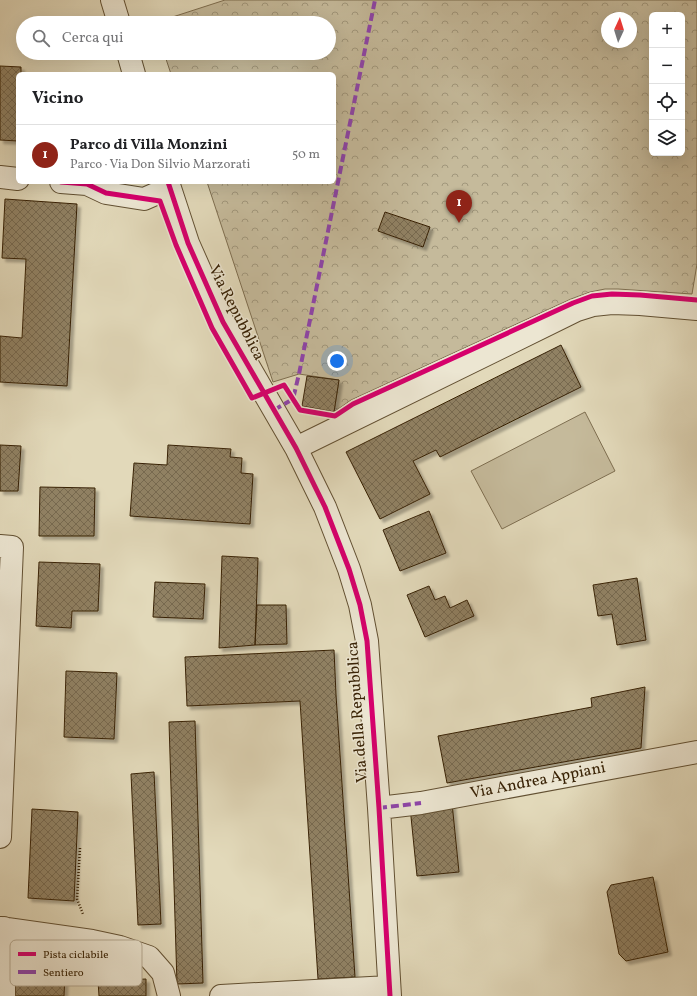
<!DOCTYPE html>
<html lang="it">
<meta charset="utf-8">
<style>
:root{--surface:#fff;--page:#f2f2f2;--text:#202124;--muted:#757577;--line:#e0e0e0;--accent:#8f2418}
body{margin:0;font-family:Vollkorn,serif;background:var(--page);color:var(--text)}
.controls{position:absolute;right:12px;top:12px;display:grid;overflow:hidden;border-radius:6px;box-shadow:0 4px 16px #0002}
.controls button{width:36px;height:36px;display:grid;place-items:center;padding:0;border:0;border-bottom:1px solid var(--line);background:var(--surface);color:var(--text);font:20px sans-serif}
.compass{position:absolute;left:601px;top:12px;width:36px;height:36px;border-radius:50%;background:var(--surface);box-shadow:0 4px 16px #0002;rotate:4deg}
.you{position:absolute;left:337px;top:361px;width:14px;height:14px;margin:-10px;border:3px solid #fff;border-radius:50%;background:#1a73e8;box-shadow:0 0 0 6px #1a73e833}
.badge{display:grid;place-items:center;width:26px;height:26px;border-radius:50%;background:var(--accent);color:#fff;font-size:13px;font-weight:700}
.pin{position:absolute;translate:-50% -33px;filter:drop-shadow(0 1px 2px #0008)}
.pin::after{content:'';position:absolute;top:21px;width:14px;height:12px;background:inherit;clip-path:polygon(0 0,100% 0,50% 100%)}
.list{margin:0;padding:0;list-style:none}
h2{display:flex;justify-content:space-between;align-items:center;height:52px;margin:0;padding:0 16px;font-size:17px}
h2 small{font-size:13px;font-weight:400;color:var(--muted)}
.list li{display:grid;grid-template-columns:26px 1fr auto;gap:12px;align-items:center;box-sizing:border-box;height:60px;padding:0 16px;border-top:1px solid var(--line)}
.list b{display:block;font-size:15px;white-space:nowrap}
.list p{margin:0;font-size:13px;white-space:nowrap;color:var(--muted)}
.list em{font-size:13px;font-style:normal;color:var(--muted)}
.icon{flex:none;width:22px;height:22px;fill:none;stroke:currentColor;stroke-width:2;stroke-linecap:round;stroke-linejoin:round}
.map{position:relative;flex:none;width:697px;height:996px;overflow:hidden}
.search{position:absolute;background:var(--surface);box-shadow:0 4px 16px #0002;left:16px;top:16px;width:320px;height:44px;display:flex;align-items:center;gap:10px;box-sizing:border-box;padding:0 14px;border-radius:22px;color:var(--muted);font-size:15px}
.panel{position:absolute;background:var(--surface);box-shadow:0 4px 16px #0002;left:16px;top:72px;width:320px;height:112px;border-radius:6px}
.map>svg:first-child{display:block}
.forest{fill:url(#forest-crowns);stroke:#7e6e50;fill-rule:evenodd}
.garden{fill:#c5ba9b;stroke:#7e6e50}
.building{fill:url(#building-cross-hatch);stroke:#382205;filter:url(#shadow)}
.lines{fill:none;stroke-linecap:round;stroke-linejoin:round}
.minor-casing{stroke:#625032;stroke-width:24}
.path{stroke:#382205;stroke-width:2.5;stroke-dasharray:1 2;stroke-linecap:butt}
.minor{stroke:#ece6d2;stroke-width:22}
.quiet{stroke:#8e44ad;stroke-width:4;stroke-dasharray:8 4;stroke-linecap:butt}
.cycleway-casing{stroke:#ece6d2;stroke-width:8}
.cycleway{stroke:#d6006c;stroke-width:5}
.labels{text-anchor:middle;dominant-baseline:central;stroke-width:3;stroke-linejoin:round;paint-order:stroke}
.street-label{font-size:16px;fill:#382205;stroke:#ece6d2}
.key{fill:#ece6d2;stroke:#b6ab94;stroke-width:1}
.key-label{font-size:11px;fill:#382205}
</style>
<div class="map">
<svg width="697" height="996" viewBox="0 0 697 996">
<defs>
<pattern id="forest-crowns" width="20" height="18" patternUnits="userSpaceOnUse"><rect width="20" height="18" fill="#c5ba9b"/><path d="M2 6a3 3 0 1 1 6 0M12 15a3 3 0 1 1 6 0" fill="none" stroke="#a1977c"/></pattern>
<pattern id="building-cross-hatch" width="8" height="8" patternUnits="userSpaceOnUse"><rect width="8" height="8" fill="#908163"/><path d="M0 0l8 8M0 8l8-8" fill="none" stroke="#776950"/></pattern>
<filter id="shadow"><feDropShadow dx="3.5" dy="3.5" stdDeviation="1" flood-color="#0004"/></filter>
</defs>
<rect width="100%" height="100%" fill="#e2d9ba"/>
<filter id="stains"><feTurbulence type="fractalNoise" baseFrequency=".005" numOctaves="4"/><feColorMatrix values="0 0 0 0 .2 0 0 0 0 .09 0 0 0 0 .02 0 0 0 .5 -.17"/></filter>
<radialGradient id="worn" r=".72"><stop offset=".6" stop-color="#630" stop-opacity="0"/><stop offset="1" stop-color="#630" stop-opacity=".3"/></radialGradient>
<!-- forest -->
<path class="forest" d="M225 0H697V264L692 294 618 289H605L590 292 571 299 351 400 334 412 339 380 299 374 273 382 207 182H334V74H171L164 53H329V23H154ZM652 15H682V153H652ZM607 18H631V42H607Z"/>
<!-- garden -->
<path class="garden" d="M585 412 615 471 502 529 471 471Z"/>
<!-- building -->
<path class="building" d="M0 66 21 67V74H28H18V141L0 140Z
M5 199 77 204 67 386 0 382V336L22 338 26 259 2 258Z
M385 212 430 227 423 247 378 231Z
M561 345 581 387 440 457 436 450 413 461 430 494 380 519 346 452Z
M307 376 339 380 334 412 302 406Z
M0 445 21 446 18 491H0Z
M168 445 231 449 230 457 242 458 241 473 253 474 250 524 130 516 134 463 167 465Z
M40 487 95 488 94 536H39Z
M429 511 446 553 400 571 383 530Z
M222 556 258 558 255 645 219 648Z
M39 562 100 564 98 611H72L71 628 36 626Z
M637 578 646 640 617 645 612 614 598 616 593 585Z
M155 582 205 584 203 619 153 617Z
M429 586 435 600 445 596 450 608 467 600 474 616 425 637 407 595Z
M257 605H286L287 644 255 645Z
M334 650 336 695 355 977 318 979 300 701 187 706 185 657Z
M66 671 117 673 114 739 64 737Z
M645 687 641 748 447 783 438 736 592 707 591 698Z
M195 721 203 983 177 984 169 722Z
M154 772 161 924 138 925 131 774Z
M452 803 459 872 417 876 410 807Z
M32 809 78 812 74 901 28 898Z
M653 877 668 952 626 961 619 954 607 892 611 885Z
M15 973 65 975 64 996H14Z
M146 979V996H99L98 981Z"/>
<g class="lines">
<defs>
<path id="minor" d="M112 0 119 23
M128 53 134 74
M0 177 18 179
M61 182 87 184 106 193 144 199 169 188
M168 182 188 243 223 322 296 448 325 507 349 569 360 605 367 641 379 808 390 996
M296 448 577 310 593 305 612 303 640 304 697 309
M0 546 12 547 0 837
M379 808 421 803 697 752
M0 928 92 941 120 947 149 957 163 973 169 996
M4 928V996
M221 996 389 987"/>
</defs>
<!-- minor casing -->
<use href="#minor" class="minor-casing"/>
<!-- path -->
<path class="path" d="M80 848 77 899 83 914"/>
<!-- minor -->
<use href="#minor" class="minor"/>
<!-- quiet -->
<path class="quiet" d="M274 410 293 399 299 374 375 0
M379 808 421 803"/>
<defs>
<path id="cycleway" d="M61 182 87 184 106 193 160 201 176 245 212 328 252 398 284 385 300 410 335 416 353 404 573 303 592 296 612 294 640 295 697 300
M168 182 188 243 223 322 296 448 325 507 349 569 360 605 367 641 379 808 390 996"/>
</defs>
<!-- cycleway casing -->
<use href="#cycleway" class="cycleway-casing"/>
<!-- cycleway -->
<use href="#cycleway" class="cycleway"/>
</g>
<g class="labels">
<!-- street labels -->
<g class="street-label">
<text transform="translate(236 313) rotate(63)">Via Repubblica</text>
<text transform="translate(358 712) rotate(-94)">Via della Repubblica</text>
<text transform="translate(538 781) rotate(-11)">Via Andrea Appiani</text>
</g>
</g>
<!-- legend -->
<rect x="10" y="940" width="132" height="46" rx="6" class="key"/>
<rect x="18" y="952" width="18" height="4" fill="#d6006c"/>
<rect x="18" y="970" width="18" height="4" fill="#8e44ad"/>
<g class="key-label">
<text x="43" y="958">Pista ciclabile</text>
<text x="43" y="976">Sentiero</text>
</g>
<rect width="100%" height="100%" filter="url(#stains)"/>
<rect width="100%" height="100%" fill="url(#worn)"/>
</svg>
<div class="controls">
<button>+</button>
<button>−</button>
<button><svg class="icon" aria-label="locate" viewBox="0 0 24 24"><circle cx="12" cy="12" r="6"/><path d="M12 2v4M12 18v4M2 12h4M18 12h4"/></svg></button>
<button><svg class="icon" aria-label="layers" viewBox="0 0 24 24"><path d="M12 4l9 5-9 5-9-5zM3 14l9 5 9-5"/></svg></button>
</div>
<svg class="compass" viewBox="-18 -18 36 36"><path d="M0-13l5 13h-10z" fill="#e53935"/><path d="M0 13l5-13h-10z" fill="#757577"/></svg>
<div class="you"></div>
<div class="pin badge" style="left:459px;top:223px">1</div>
<div class="search"><svg class="icon" aria-label="search" viewBox="0 0 24 24"><circle cx="10" cy="10" r="6"/><path d="M15 15l6 6"/></svg>Cerca qui</div>
<section class="panel">
<h2>Vicino<small></small></h2>
<ul class="list">
<li><span class="badge">1</span><div><b>Parco di Villa Monzini</b><p>Parco · Via Don Silvio Marzorati</p></div><em>50 m</em></li>
</ul>
</section>
</div>
